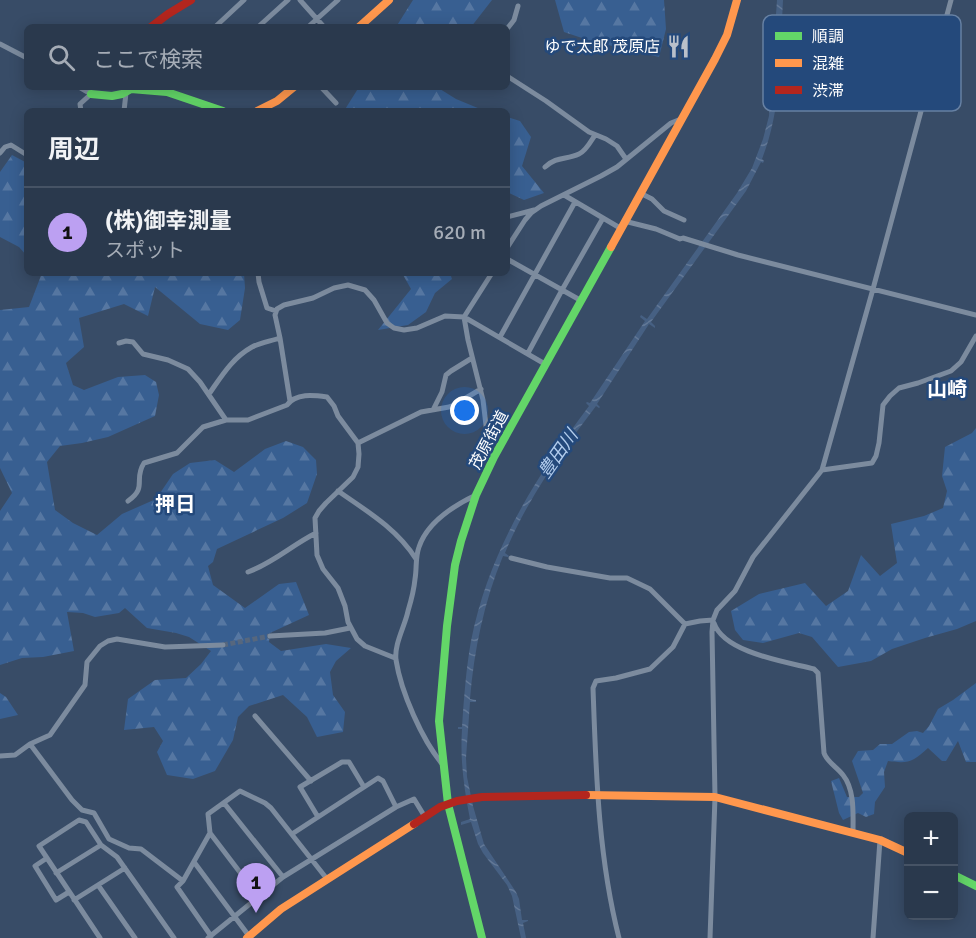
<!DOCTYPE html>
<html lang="ja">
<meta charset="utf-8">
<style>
:root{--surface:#2a394d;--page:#364457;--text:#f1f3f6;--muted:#a5acb6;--line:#465365;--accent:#bca0f2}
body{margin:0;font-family:Signika,"Noto Sans JP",sans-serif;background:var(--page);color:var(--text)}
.controls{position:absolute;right:18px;bottom:18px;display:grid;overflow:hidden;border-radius:9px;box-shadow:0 3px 15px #0003}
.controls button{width:54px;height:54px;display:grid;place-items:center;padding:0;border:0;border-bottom:2px solid var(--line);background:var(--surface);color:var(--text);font:30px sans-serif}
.you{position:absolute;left:465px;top:411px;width:21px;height:21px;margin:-15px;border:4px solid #fff;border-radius:50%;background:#1a73e8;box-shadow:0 0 0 9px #1a73e833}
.badge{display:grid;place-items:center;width:39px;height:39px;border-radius:50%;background:var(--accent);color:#111;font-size:20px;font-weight:700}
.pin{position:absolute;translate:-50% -50px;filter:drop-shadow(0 2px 3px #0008)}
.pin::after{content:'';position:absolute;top:32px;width:21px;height:18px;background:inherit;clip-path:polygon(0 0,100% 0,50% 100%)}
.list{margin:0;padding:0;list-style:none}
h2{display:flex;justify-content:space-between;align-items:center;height:78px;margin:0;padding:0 24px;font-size:26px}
h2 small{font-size:20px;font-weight:400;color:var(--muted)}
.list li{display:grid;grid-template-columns:39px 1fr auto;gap:18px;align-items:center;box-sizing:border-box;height:90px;padding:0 24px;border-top:2px solid var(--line)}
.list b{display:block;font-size:22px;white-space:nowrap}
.list p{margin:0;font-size:20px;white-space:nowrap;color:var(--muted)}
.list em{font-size:20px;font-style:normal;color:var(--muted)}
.icon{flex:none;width:33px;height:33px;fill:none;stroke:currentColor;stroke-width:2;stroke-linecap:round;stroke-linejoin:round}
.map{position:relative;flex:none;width:976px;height:938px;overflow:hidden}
.search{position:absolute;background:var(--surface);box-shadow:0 3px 15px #0003;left:24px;top:24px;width:486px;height:66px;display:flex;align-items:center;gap:15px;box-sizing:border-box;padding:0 21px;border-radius:9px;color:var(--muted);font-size:22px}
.panel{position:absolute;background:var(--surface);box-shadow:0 3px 15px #0003;left:24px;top:108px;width:486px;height:168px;border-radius:9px}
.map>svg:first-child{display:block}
.forest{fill:url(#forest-firs)}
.water{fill:url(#water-waves)}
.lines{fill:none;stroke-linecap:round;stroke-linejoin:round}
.street-tunnel{stroke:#56677e;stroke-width:5;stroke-dasharray:5 2.5;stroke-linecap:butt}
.street{stroke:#7c8b9e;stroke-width:5}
.fast{stroke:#63d668;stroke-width:8}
.slow{stroke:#ff974d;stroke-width:8}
.jam{stroke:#b3261e;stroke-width:8}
.labels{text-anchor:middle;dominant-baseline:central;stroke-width:5;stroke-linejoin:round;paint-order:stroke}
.poi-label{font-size:16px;fill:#fff;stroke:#24497b;text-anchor:end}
.street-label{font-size:16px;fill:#fff;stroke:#24497b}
.water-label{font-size:18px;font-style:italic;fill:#b2ccec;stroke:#24497b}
.quarter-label{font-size:20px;font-weight:bold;fill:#fff;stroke:#24497b}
.key{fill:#24497b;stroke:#6680a3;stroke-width:1.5}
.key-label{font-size:16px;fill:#fff}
</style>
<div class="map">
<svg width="976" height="938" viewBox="0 0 976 938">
<defs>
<pattern id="forest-firs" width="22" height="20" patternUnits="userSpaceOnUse" patternTransform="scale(1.5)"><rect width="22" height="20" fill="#385f91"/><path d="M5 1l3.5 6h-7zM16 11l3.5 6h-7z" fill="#5677a2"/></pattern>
<pattern id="water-waves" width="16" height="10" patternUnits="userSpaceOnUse" patternTransform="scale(1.5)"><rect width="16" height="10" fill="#466083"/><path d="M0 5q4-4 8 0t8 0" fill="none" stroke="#627896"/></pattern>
</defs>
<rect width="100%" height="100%" fill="#384c67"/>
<!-- forest -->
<path class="forest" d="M413 0H492L471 27H396Z
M555 0H664L666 29 659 57 591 41 564 32Z
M359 87H440V89L456 99 485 111H344Z
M507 117 520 121 531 137 522 166 544 193 524 200 507 192Z
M12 155 27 163V256L19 247 0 237V172Z
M42 273H244L245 288 240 320 228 330 200 324 155 287 148 316 124 304 79 318 84 347 66 363 73 385 84 390 118 377 145 375 156 382 159 395 155 416 108 437 82 443 60 446 47 462 55 510 73 523 97 535 122 514 156 499 173 474 190 463 215 460 234 472 265 449 286 441 303 447 316 460 317 474 307 503 283 518 217 549 213 562 208 566 213 585 245 608 279 584 296 582 309 615 270 633 269 642 281 651 326 644 351 648 336 661 330 672 333 695 345 712 343 732 317 737 307 717 283 695 249 706 238 717 233 740 215 771 193 779 167 775 157 752 163 741 154 727 124 730 128 699 155 680 186 678 201 664 211 651 189 637 176 633 147 628 125 608 119 613 95 617 83 613 67 612 74 651 43 657 22 658 0 665V511L12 493 0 468V310L29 307Z
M402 273H450L452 279 435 293 426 312 408 325 378 330 411 289Z
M976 428V621L957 629 925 638 892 649 871 661 838 667 812 637 799 633 763 643 743 640 735 630 731 611 759 594 805 583 826 606 848 591 861 555 880 576 897 563 891 524 924 516 943 508 947 491 942 476 945 447 972 433Z
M976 683V762H966L958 741 946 761H942L928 748C913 762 908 764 888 761L884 772 885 787 875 802 874 814 866 817 858 813 843 820 839 813 831 781 839 778 847 797H859L863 793 852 761 858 751 873 750 880 744H892L909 732 917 731 923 733 929 726 938 709 953 700Z
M0 693 6 697 18 715 0 719Z"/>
<!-- water -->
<path class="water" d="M777 0H783C780 53 782 109 762 159L764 161 763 163 761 162 746 191 651 322 655 326V328L649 324 597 404 600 407 599 408 596 406 575 434 548 474 552 478 551 479 546 476C530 501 516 526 505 553L509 556 508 557 503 556C484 602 474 650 470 699L476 700V702H470L466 758 467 777 473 806 484 844 516 892 519 899 522 920H528V921L523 923 526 938H521L512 896 507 885 483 853 478 844 471 822 461 825V822L470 819C464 788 460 761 462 729H458V727H462C464 698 466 669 471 641 489 551 535 478 589 406L586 403 587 402 590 403 645 321 640 317 641 315 647 319 737 193 752 168 763 139 769 116Z"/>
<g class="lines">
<!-- street-tunnel -->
<path class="street-tunnel" d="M223 645 270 636"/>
<!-- street -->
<path class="street" d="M300 0 324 27
M215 27 244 0
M258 27 288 0
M308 27 338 0
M507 29 514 20 518 6
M0 44 27 58
M507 76 546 101 589 132 606 139 617 146 626 159
M79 87 91 94 80 104 81 111
M321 87 336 103
M124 111 126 93
M0 153 5 147 11 145 27 155
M545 167C557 156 566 160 579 154 586 151 591 141 595 135
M640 193 652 199 664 211 684 220
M564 195 620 228
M507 217 534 210
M624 221 656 229 680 239 683 238 738 255 976 315
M507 248 525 220 531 213 541 206 601 176 617 167 671 123 681 119
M507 259 580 300
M258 273 259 282 267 308 276 311
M492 273 464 317 468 340 483 400 489 451 494 457
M500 337 575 202
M119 343 126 341 133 342 143 354 168 360 188 369 200 382 226 420
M528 353 562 290 603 218
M209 394C221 377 232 358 252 347 260 343 271 341 280 338
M290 401 280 338 275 315 277 309 284 305 313 298 334 288 348 285 365 290 374 300 387 323 394 328 404 330 417 328 445 316 464 317 545 364
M433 410 442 392 446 375 451 371 472 358
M358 443 421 412 449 407 454 405 481 389
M822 470 872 463 876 456 879 443 883 405 890 396 899 388 918 383 951 371 961 362 976 336
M338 491C367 511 397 529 416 559
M128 501C148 487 133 480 144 463L177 453 203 427 226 420H248L287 405C296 393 313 395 327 397L334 406 338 416 358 443 359 454 358 467 353 477 326 503 319 511 315 518 317 555 323 569 338 588 345 606 348 622 357 639 365 646 395 658
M511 558 547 567 610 578H627L650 589 685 624
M248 572C273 563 292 545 316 533
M714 623C724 653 787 662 814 669L818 673 824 753C827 762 837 767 843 775 855 790 853 814 853 833
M270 636 325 633 350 628
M255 716 311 781
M30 744 72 800 82 810 94 813 109 839 129 848 141 849 183 881
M0 756 15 755 30 744 50 735 85 685 87 662 100 646 108 641 117 639 165 647 223 645
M443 765C422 740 401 692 396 660 394 644 405 626 408 611 411 601 414 590 415 579 417 568 415 558 419 547 427 523 453 506 476 495
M224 803 283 877
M318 817 300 787 342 762H349L364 787
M210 833 183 881 177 887 211 936
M292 834 378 778 383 781 396 807
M47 858 35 866 56 900 69 892
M194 862 249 936
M56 873 101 845
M98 885 135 938
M258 896 210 833 208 814 240 791 265 803 271 808 327 879
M74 900 125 868
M100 938 39 846 79 820 86 822 101 845 117 857 174 938
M208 938 283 877 396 807 414 799 425 817
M619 938C598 856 596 771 593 688L596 681 616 678 650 669 673 647 685 624 700 621 713 620
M710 938 715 797 712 632 713 620 717 610 735 591 753 557 822 470 873 289 951 0
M873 938 880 840"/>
<!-- fast -->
<path class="fast" d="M91 94 112 96 122 94 131 89 167 92 223 111
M954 875 976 886
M482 938 448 804 439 721 447 626 455 565 461 541 476 495 494 457 611 247"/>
<!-- slow -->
<path class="slow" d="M359 27 389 0
M257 111 277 101 294 87
M611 247 715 59 727 35 737 0
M586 795 715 797 880 840 908 853
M247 938 281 909 414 824"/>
<!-- jam -->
<path class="jam" d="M151 27 168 14 191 0
M414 824 440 807 457 801 482 797 586 795"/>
</g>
<!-- icons -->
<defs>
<symbol id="restaurant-bare" viewBox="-9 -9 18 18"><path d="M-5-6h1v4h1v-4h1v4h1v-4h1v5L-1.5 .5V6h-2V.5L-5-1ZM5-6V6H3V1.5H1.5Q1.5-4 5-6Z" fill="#b9c0ca" stroke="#24497b" stroke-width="2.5" paint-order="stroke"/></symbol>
</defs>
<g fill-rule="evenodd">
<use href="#restaurant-bare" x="662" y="30" width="33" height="33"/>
</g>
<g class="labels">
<!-- poi labels -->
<g class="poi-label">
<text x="660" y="47">ゆで太郎 茂原店</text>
</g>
<!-- street labels -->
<g class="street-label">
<text transform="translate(489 440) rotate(-62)">茂原街道</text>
</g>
<!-- water labels -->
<g class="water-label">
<text transform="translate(558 454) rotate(-55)">豊田川</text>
</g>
<!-- quarter labels -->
<g class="quarter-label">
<text x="947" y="389">山崎</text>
<text x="175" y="504">押日</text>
</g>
</g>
<!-- legend -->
<rect x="763" y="15" width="198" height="96" rx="9" class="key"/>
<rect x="775" y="32" width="27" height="8" fill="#63d668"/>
<rect x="775" y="59" width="27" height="8" fill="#ff974d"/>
<rect x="775" y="86" width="27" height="8" fill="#b3261e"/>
<g class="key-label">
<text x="812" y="42">順調</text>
<text x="812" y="69">混雑</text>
<text x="812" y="96">渋滞</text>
</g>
</svg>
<div class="controls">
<button>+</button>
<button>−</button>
</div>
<div class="you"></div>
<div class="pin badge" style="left:256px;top:913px">1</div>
<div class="search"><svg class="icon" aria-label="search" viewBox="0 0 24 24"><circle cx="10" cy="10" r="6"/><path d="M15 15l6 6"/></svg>ここで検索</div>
<section class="panel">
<h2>周辺<small></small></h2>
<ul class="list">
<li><span class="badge">1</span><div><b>(株)御幸測量</b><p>スポット</p></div><em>620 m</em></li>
</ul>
</section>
</div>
